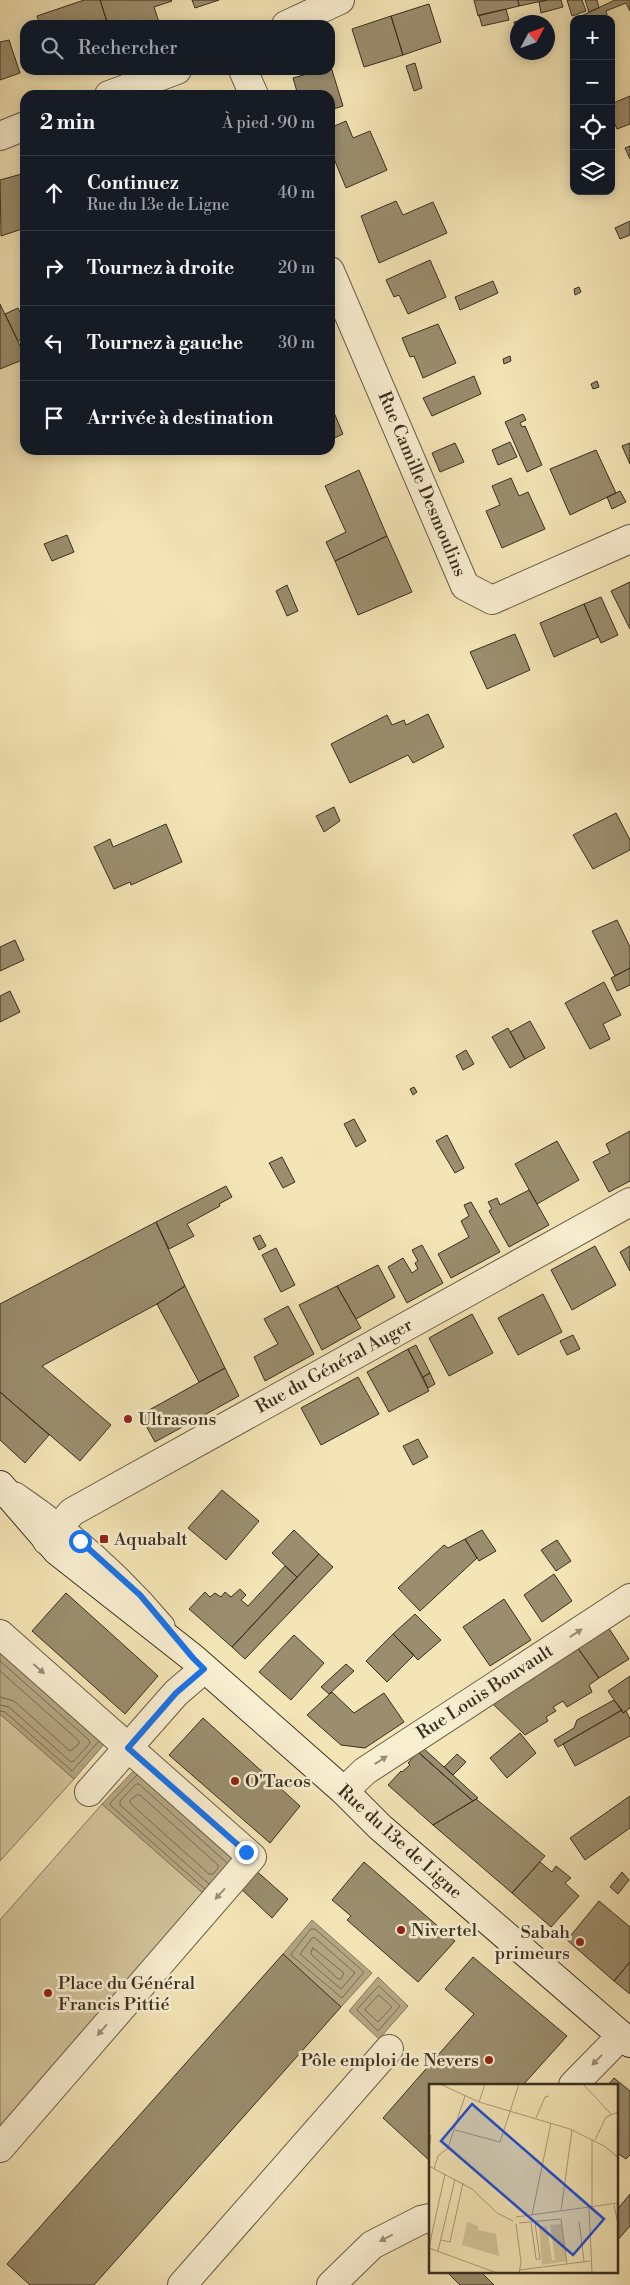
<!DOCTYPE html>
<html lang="fr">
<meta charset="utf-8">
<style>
:root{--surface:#171b24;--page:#20242c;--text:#f1f3f6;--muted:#9ea1a6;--line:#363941}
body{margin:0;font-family:"Libre Bodoni",serif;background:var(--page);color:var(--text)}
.controls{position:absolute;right:15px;top:15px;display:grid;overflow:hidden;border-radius:10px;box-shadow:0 2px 12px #0003}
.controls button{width:45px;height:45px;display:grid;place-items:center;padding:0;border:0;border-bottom:1px solid var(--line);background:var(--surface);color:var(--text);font:25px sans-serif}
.compass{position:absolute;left:510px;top:15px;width:45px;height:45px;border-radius:50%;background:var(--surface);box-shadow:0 2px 12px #0003;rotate:49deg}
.stop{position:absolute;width:15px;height:15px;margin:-11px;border:4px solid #1a73e8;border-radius:50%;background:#fff}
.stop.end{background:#1a73e8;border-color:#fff;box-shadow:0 1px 5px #0008}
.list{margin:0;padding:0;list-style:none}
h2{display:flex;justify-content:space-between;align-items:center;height:65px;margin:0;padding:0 20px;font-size:21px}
h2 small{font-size:16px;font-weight:400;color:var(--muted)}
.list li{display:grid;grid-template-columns:32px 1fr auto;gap:15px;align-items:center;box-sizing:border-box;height:75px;padding:0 20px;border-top:1px solid var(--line)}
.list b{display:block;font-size:19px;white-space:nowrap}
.list p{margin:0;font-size:16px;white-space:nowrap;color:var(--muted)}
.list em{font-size:16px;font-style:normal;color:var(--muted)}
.icon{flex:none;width:28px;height:28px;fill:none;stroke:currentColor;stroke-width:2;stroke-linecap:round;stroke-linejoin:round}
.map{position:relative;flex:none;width:630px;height:2285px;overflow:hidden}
.search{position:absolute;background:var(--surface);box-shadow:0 2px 12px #0003;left:20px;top:20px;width:315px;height:55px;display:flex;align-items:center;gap:12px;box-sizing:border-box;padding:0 18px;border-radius:15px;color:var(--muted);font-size:19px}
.panel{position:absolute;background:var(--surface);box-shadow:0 2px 12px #0003;left:20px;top:90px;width:315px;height:365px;border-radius:15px}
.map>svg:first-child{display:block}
.green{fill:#d4c69d;stroke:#867a5f}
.water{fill:#b4a783;stroke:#83775c}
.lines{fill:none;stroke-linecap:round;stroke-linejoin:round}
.shore{stroke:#766b52;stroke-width:1}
.building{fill:#9a8e6e;stroke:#392f21}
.lane-casing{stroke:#685c46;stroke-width:21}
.street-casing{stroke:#685c46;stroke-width:30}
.secondary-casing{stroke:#392f21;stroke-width:30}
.lane{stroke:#f8eed0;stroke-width:19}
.street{stroke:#f8eed0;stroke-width:28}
.secondary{stroke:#f8eed0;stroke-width:28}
.oneway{fill:#988e78}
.route{stroke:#1a73e8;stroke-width:6}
.poi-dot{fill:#8f2418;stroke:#f8eed0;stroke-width:2}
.labels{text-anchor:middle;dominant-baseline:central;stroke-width:5;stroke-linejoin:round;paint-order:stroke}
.street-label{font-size:18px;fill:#392f21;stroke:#f8eed0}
.poi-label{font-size:18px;fill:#392f21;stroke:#f8eed0;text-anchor:start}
.inset-road{fill:none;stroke:#a99c7a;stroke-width:1}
.view{fill:#1d4ed8;fill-opacity:0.15;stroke:#1d4ed8;stroke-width:2.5}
.inset-edge{fill:none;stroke:#392f21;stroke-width:2.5}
</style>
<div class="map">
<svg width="630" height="2285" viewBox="0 0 630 2285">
<rect width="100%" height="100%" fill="#f4e5b6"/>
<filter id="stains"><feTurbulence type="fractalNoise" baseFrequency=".004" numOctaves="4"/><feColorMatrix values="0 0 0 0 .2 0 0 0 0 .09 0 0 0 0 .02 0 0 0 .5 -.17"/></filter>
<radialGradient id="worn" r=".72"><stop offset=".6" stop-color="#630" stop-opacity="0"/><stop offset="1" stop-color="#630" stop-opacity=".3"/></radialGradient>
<!-- green -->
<path class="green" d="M0 1714 74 1779 0 1861Z
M102 1804 213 1902 0 2148V1920Z"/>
<!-- water -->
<path class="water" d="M0 1646 107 1741 74 1779 0 1714Z
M137 1767 246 1865 213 1902 102 1804Z
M312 1920 372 1973 341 2007 283 1954Z
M378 1977 408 2006 379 2039 349 2011Z"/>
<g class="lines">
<!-- shore -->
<path class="shore" d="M0 1661 89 1740 90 1743 74 1761 71 1762 9 1707 0 1705
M0 1671 79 1741V1744L70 1751 14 1701 0 1697
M0 1711 5 1712 72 1771 99 1741
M137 1775 111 1802 110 1805 205 1889
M137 1795H140L218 1865V1868L213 1874H209L131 1804 130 1801Z
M209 1884 120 1805V1801L136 1784H139L227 1863
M311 1929H315L364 1972 342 1998 291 1955Z
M315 1938 355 1973 341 1989 300 1954 312 1938Z
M313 1948 344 1973 341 1979H338L311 1954Z
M379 1986 400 2006 378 2031 357 2010Z
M379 1995 392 2007 378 2022 365 2010Z"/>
</g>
<!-- building -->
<path class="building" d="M84 0H100L108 25H40L37 16Z
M100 0H171L172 1 154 7 159 22 148 25H108Z
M192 0H219L195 8Z
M474 0H518L519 6 478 16Z
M518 0H547L519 6Z
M547 0H561L563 7 541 13 539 2Z
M567 0H582L586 11 572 16Z
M585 0H597L599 8 589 12Z
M615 0H630V11L626 3 606 11 607 15 599 19H580L579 17Z
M429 4 441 42 403 55 391 16Z
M506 9 509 20 482 26 479 15Z
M391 16 403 55 364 67 352 29Z
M532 17 534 22H524L523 20Z
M523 20 524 22H518V36L514 22Z
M9 40 20 73 0 80V42Z
M415 63 422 88 414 91 406 66Z
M331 67 343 106 330 110V95H298L293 78 321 70H330Z
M630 96V124L617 129 611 115V104Z
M346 121 353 138 370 131 387 170 346 188 330 149V128Z
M630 146V159L625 148Z
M25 173V228L1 236 0 180Z
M396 201 403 215 433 202 447 233 379 263 361 216Z
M630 221V235L620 239 615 228Z
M430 260 446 297 408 314 399 295 394 297 386 280Z
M493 281 498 293 460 310 455 297Z
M579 287 581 292 575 295 574 289Z
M0 304 25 356V359L0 369Z
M18 308 25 322V337L18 341 5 314Z
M438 324 456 363 423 378 414 356 410 357 402 338Z
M510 356 511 361 504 364 503 359Z
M474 376 481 394 432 416 423 398Z
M597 381 599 387 593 389 591 384Z
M330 403 343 434 330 440Z
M523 414 526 420 520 423 522 427 525 426 542 465 527 472 505 422Z
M510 442 517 457 498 465 492 450Z
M455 443 464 462 440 472 432 453Z
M630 443V464L622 446Z
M596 450 616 493 570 515 550 469Z
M359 470 387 536 335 561 326 542 346 532 325 486Z
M511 478 519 496 528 492 545 529 502 548 486 511 500 505 492 486Z
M620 491 626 502 612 509 607 497Z
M67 535 74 552 52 561 44 544Z
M387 536 412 592 358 615 335 561Z
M630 582V629L611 591Z
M287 585 298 611 287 616 276 591Z
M601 597 618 635 601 643 584 604Z
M584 604 598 637 554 657 540 623Z
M515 634 530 670 487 689 470 652Z
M428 714 444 747 413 763 408 755 350 783 331 744 387 715 392 725 404 720 406 725Z
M334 807 340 821 324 832 316 816Z
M616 813 630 840V850L593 869 573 835Z
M166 824 182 862 131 885 130 882 114 889 94 847 110 839 113 847Z
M617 920 630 947V968L615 976 592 931Z
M15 940 24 960 0 971V947Z
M630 968V985L617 991 611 978Z
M604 982 621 1015 603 1024 610 1039 590 1049 565 1003Z
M10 991 20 1012 0 1022V996Z
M530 1021 545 1048 525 1059 510 1032Z
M508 1028 525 1059 510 1068 492 1037Z
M466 1050 474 1064 463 1070 456 1056Z
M414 1087 417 1092 413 1095 410 1089Z
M354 1119 366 1141 356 1147 344 1124Z
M630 1131V1181L609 1192 593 1162 610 1153 606 1144Z
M447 1135 464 1168 455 1173 436 1141Z
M557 1141 579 1180 537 1204 515 1164Z
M282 1157 295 1182 283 1188 269 1163Z
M226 1186 232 1197 219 1204 220 1206 187 1224 194 1236 169 1249 156 1222Z
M529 1190 549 1225 509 1247 489 1211 492 1209 488 1202 497 1198 500 1205Z
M471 1202 500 1252 451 1278 438 1254 469 1237 461 1221 469 1216 464 1205Z
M156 1222 185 1286 157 1304 42 1366 111 1425 80 1461 0 1392V1304Z
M260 1235 266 1246 259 1250 253 1238Z
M422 1245 443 1283 407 1303 388 1267 403 1258 412 1273 418 1269 415 1263 418 1261 412 1250Z
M595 1246 616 1285 572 1310 551 1270Z
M630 1246V1271L620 1252Z
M276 1248 295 1285 281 1292 262 1255Z
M378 1265 395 1297 356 1319 337 1286Z
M185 1286 225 1368 199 1382 157 1304Z
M337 1286 361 1328 322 1350 299 1305Z
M543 1294 562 1332 518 1355 498 1318Z
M288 1306 314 1354 265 1381 254 1357 278 1344 264 1319Z
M472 1314 493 1353 449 1376 429 1338Z
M573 1335 580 1349 567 1355 560 1341Z
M416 1345 430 1373 423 1377 408 1349Z
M408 1349 429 1391 389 1412 367 1372Z
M225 1368 239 1396 155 1442 140 1415Z
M430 1373 435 1384 428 1388 423 1377Z
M358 1377 379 1414 321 1445 301 1408Z
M0 1392 49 1435 25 1463 0 1440Z
M418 1439 428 1457 413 1465 403 1446Z
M222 1490 259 1521 226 1560 188 1528Z
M294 1530 319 1554 297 1577 272 1553Z
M482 1530 496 1551 479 1561 465 1539Z
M465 1539 477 1558 420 1611 398 1588 444 1545 448 1548Z
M557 1540 571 1561 556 1571 541 1550Z
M319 1554 333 1567 245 1659 232 1647Z
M285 1566 297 1577 232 1647 189 1609 205 1592 210 1597 215 1593 221 1597 225 1592 231 1597 240 1589 246 1595 241 1600 248 1606Z
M554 1574 572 1601 542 1622 524 1595Z
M66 1593 158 1676 125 1714 32 1631Z
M504 1599 531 1640 490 1666 463 1627Z
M415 1614 441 1640 418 1660 393 1634Z
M608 1627 629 1659 599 1678 577 1647Z
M393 1634 414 1655 387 1682 366 1661Z
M294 1635 324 1663 291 1700 259 1672Z
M577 1647 599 1678 589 1685 592 1692 567 1707 563 1701 553 1707 556 1711 546 1717 548 1721 525 1735 492 1703Z
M346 1664 354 1671 329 1694 321 1687Z
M630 1676V1708L623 1713 608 1691Z
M332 1692 354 1713 384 1693 404 1722 365 1748 341 1745 307 1715Z
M614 1700 622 1710 558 1747 554 1740 574 1728 577 1720Z
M622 1710 623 1713 626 1711 630 1719V1736L575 1766 563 1744Z
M203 1718 300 1806 270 1843 169 1755Z
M520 1733 536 1753 507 1778 490 1758Z
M423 1748 444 1767 478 1798 473 1801 418 1752Z
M418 1752 473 1801 433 1825 388 1785 401 1771 402 1772 410 1765 408 1763Z
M457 1754 466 1762 453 1775 444 1767Z
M630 1796V1828L585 1860 570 1838Z
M476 1799 545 1856 512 1893 433 1825Z
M364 1862 455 1941 418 1982 347 1920 351 1916 332 1900Z
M540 1862 552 1872 556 1866 571 1878 565 1883 579 1896 551 1927 512 1893Z
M253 1868 288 1899 272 1918 237 1885Z
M622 1872 629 1880 618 1894 610 1887Z
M599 1901 630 1927V1962L614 1981 567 1940Z
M283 1954 341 2007 94 2285H30L7 2264Z
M473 1957 567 2036 523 2085H430V2161L383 2118 474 2014 445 1989Z
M630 1962V1994L614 1981Z
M614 2078 630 2091V2155L626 2159 616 2152V2085H608Z
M630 2194V2226L616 2242V2211Z
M446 2271H480L494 2285H460Z"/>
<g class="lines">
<defs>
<path id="lane" d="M16 1492C71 1529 122 1574 165 1625"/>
<path id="street" d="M286 25 340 0
M243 70 254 95
M109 95 177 70
M0 136 25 126
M330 271 465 586 492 600 630 539
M47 1541 72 1512 630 1202
M0 1634 252 1857 0 2148
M344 1791 365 1771 630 1598
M89 1792 176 1693 204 1669
M573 2085 621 2036
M182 2285 389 2049
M331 2285 372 2245 421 2220 430 2218"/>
<path id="secondary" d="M0 1485 57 1551 193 1658 344 1791 380 1827 630 2043"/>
</defs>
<!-- lane casing -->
<use href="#lane" class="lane-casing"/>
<!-- street casing -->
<use href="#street" class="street-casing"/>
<!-- secondary casing -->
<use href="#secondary" class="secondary-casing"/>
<!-- lane -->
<use href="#lane" class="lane"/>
<!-- street -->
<use href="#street" class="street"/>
<!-- secondary -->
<use href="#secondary" class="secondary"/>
</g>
<!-- one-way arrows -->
<defs><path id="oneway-solid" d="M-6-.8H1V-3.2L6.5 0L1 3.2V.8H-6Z" transform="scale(1.25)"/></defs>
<g class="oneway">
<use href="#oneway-solid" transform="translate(576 1633) rotate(-33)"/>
<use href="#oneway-solid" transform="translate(39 1669) rotate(41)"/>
<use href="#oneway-solid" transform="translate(381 1760) rotate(-33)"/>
<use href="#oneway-solid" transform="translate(220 1894) rotate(132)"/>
<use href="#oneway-solid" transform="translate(102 2030) rotate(131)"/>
<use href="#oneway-solid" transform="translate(597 2060) rotate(134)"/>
<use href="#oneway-solid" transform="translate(386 2238) rotate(153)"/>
</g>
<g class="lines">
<!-- route -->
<path class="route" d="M80 1541 140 1595 193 1658 204 1669 176 1693 128 1748 246 1852"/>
</g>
<!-- markers -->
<g class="poi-dot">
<circle cx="128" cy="1419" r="5"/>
<rect x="99" y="1534" width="10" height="10" rx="2.5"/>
<circle cx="235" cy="1781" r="5"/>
<circle cx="401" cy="1930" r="5"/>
<circle cx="580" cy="1942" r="5"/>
<circle cx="48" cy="1993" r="5"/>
<circle cx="489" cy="2060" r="5"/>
</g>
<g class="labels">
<!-- street labels -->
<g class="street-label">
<text transform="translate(422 484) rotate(67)">Rue Camille Desmoulins</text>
<text transform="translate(334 1366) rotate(-29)">Rue du Général Auger</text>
<text transform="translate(485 1692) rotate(-33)">Rue Louis Bouvault</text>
<text transform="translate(400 1842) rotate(42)">Rue du 13e de Ligne</text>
</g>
<!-- poi labels -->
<g class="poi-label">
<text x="138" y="1419">Ultrasons</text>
<text x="114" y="1539">Aquabalt</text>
<text x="245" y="1781">O'Tacos</text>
<text x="411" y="1930">Nivertel</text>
<text x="570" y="1932" text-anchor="end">Sabah<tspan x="570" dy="21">primeurs</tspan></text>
<text x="58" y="1983">Place du Général<tspan x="58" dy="21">Francis Pittié</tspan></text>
<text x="479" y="2060" text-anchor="end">Pôle emploi de Nevers</text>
</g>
</g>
<!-- overview -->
<g transform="translate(429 2084)">
<rect width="189" height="189" fill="#f4e5b6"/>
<path d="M38 138 49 142V146L67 150 70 172 33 161ZM132 140 138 177 113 181 110 143 118 142 123 176H126L121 141Z" fill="#d4c69d"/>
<path class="inset-road" d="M11 0 50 18 141 45 175 62 189 73M154 0 183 31M50 18 56 0M107 34 116 13 120 12M26 46 71 58 90 0M163 55V122M166 56 177 33 189 28M0 66 2 51M0 82 43 105 68 129 84 137M5 85 9 72 19 64 36 12M185 121 189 140M160 123 163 189M132 127 143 46M103 131 122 39M87 133 189 119M150 137 155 177M90 139 132 135 138 180M102 139 107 175H111M106 139 111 175M87 140 92 178 90 189M12 156 21 158 34 99M0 163 16 90M0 164 68 189M9 167 26 95M90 186 161 177"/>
<path class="view" d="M43 20 175 135 144 171 12 57Z"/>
<rect width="189" height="189" class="inset-edge"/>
</g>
<rect width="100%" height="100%" filter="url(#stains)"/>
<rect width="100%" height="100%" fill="url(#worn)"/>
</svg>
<div class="controls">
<button>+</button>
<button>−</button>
<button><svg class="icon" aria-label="locate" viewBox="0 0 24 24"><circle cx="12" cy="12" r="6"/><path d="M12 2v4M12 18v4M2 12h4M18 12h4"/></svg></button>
<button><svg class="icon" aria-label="layers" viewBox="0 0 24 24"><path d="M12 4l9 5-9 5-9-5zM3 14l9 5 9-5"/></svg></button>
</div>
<svg class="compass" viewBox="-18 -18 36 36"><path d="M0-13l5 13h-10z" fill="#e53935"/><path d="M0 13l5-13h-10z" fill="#9ea1a6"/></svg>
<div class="stop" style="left:80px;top:1541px"></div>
<div class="stop end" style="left:246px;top:1852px"></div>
<div class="search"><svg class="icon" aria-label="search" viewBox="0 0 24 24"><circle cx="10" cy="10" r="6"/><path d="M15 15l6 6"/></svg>Rechercher</div>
<section class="panel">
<h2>2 min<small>À pied · 90 m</small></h2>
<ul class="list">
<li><svg class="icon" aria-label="ahead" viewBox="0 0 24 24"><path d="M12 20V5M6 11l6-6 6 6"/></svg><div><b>Continuez</b><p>Rue du 13e de Ligne</p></div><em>40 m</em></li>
<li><svg class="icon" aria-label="right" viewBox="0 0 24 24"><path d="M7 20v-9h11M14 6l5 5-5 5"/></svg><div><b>Tournez à droite</b></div><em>20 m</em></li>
<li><svg class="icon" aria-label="left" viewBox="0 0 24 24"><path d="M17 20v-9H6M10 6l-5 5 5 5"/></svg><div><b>Tournez à gauche</b></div><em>30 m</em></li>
<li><svg class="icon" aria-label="arrive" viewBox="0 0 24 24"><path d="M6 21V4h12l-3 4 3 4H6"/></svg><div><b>Arrivée à destination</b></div></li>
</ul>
</section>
</div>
